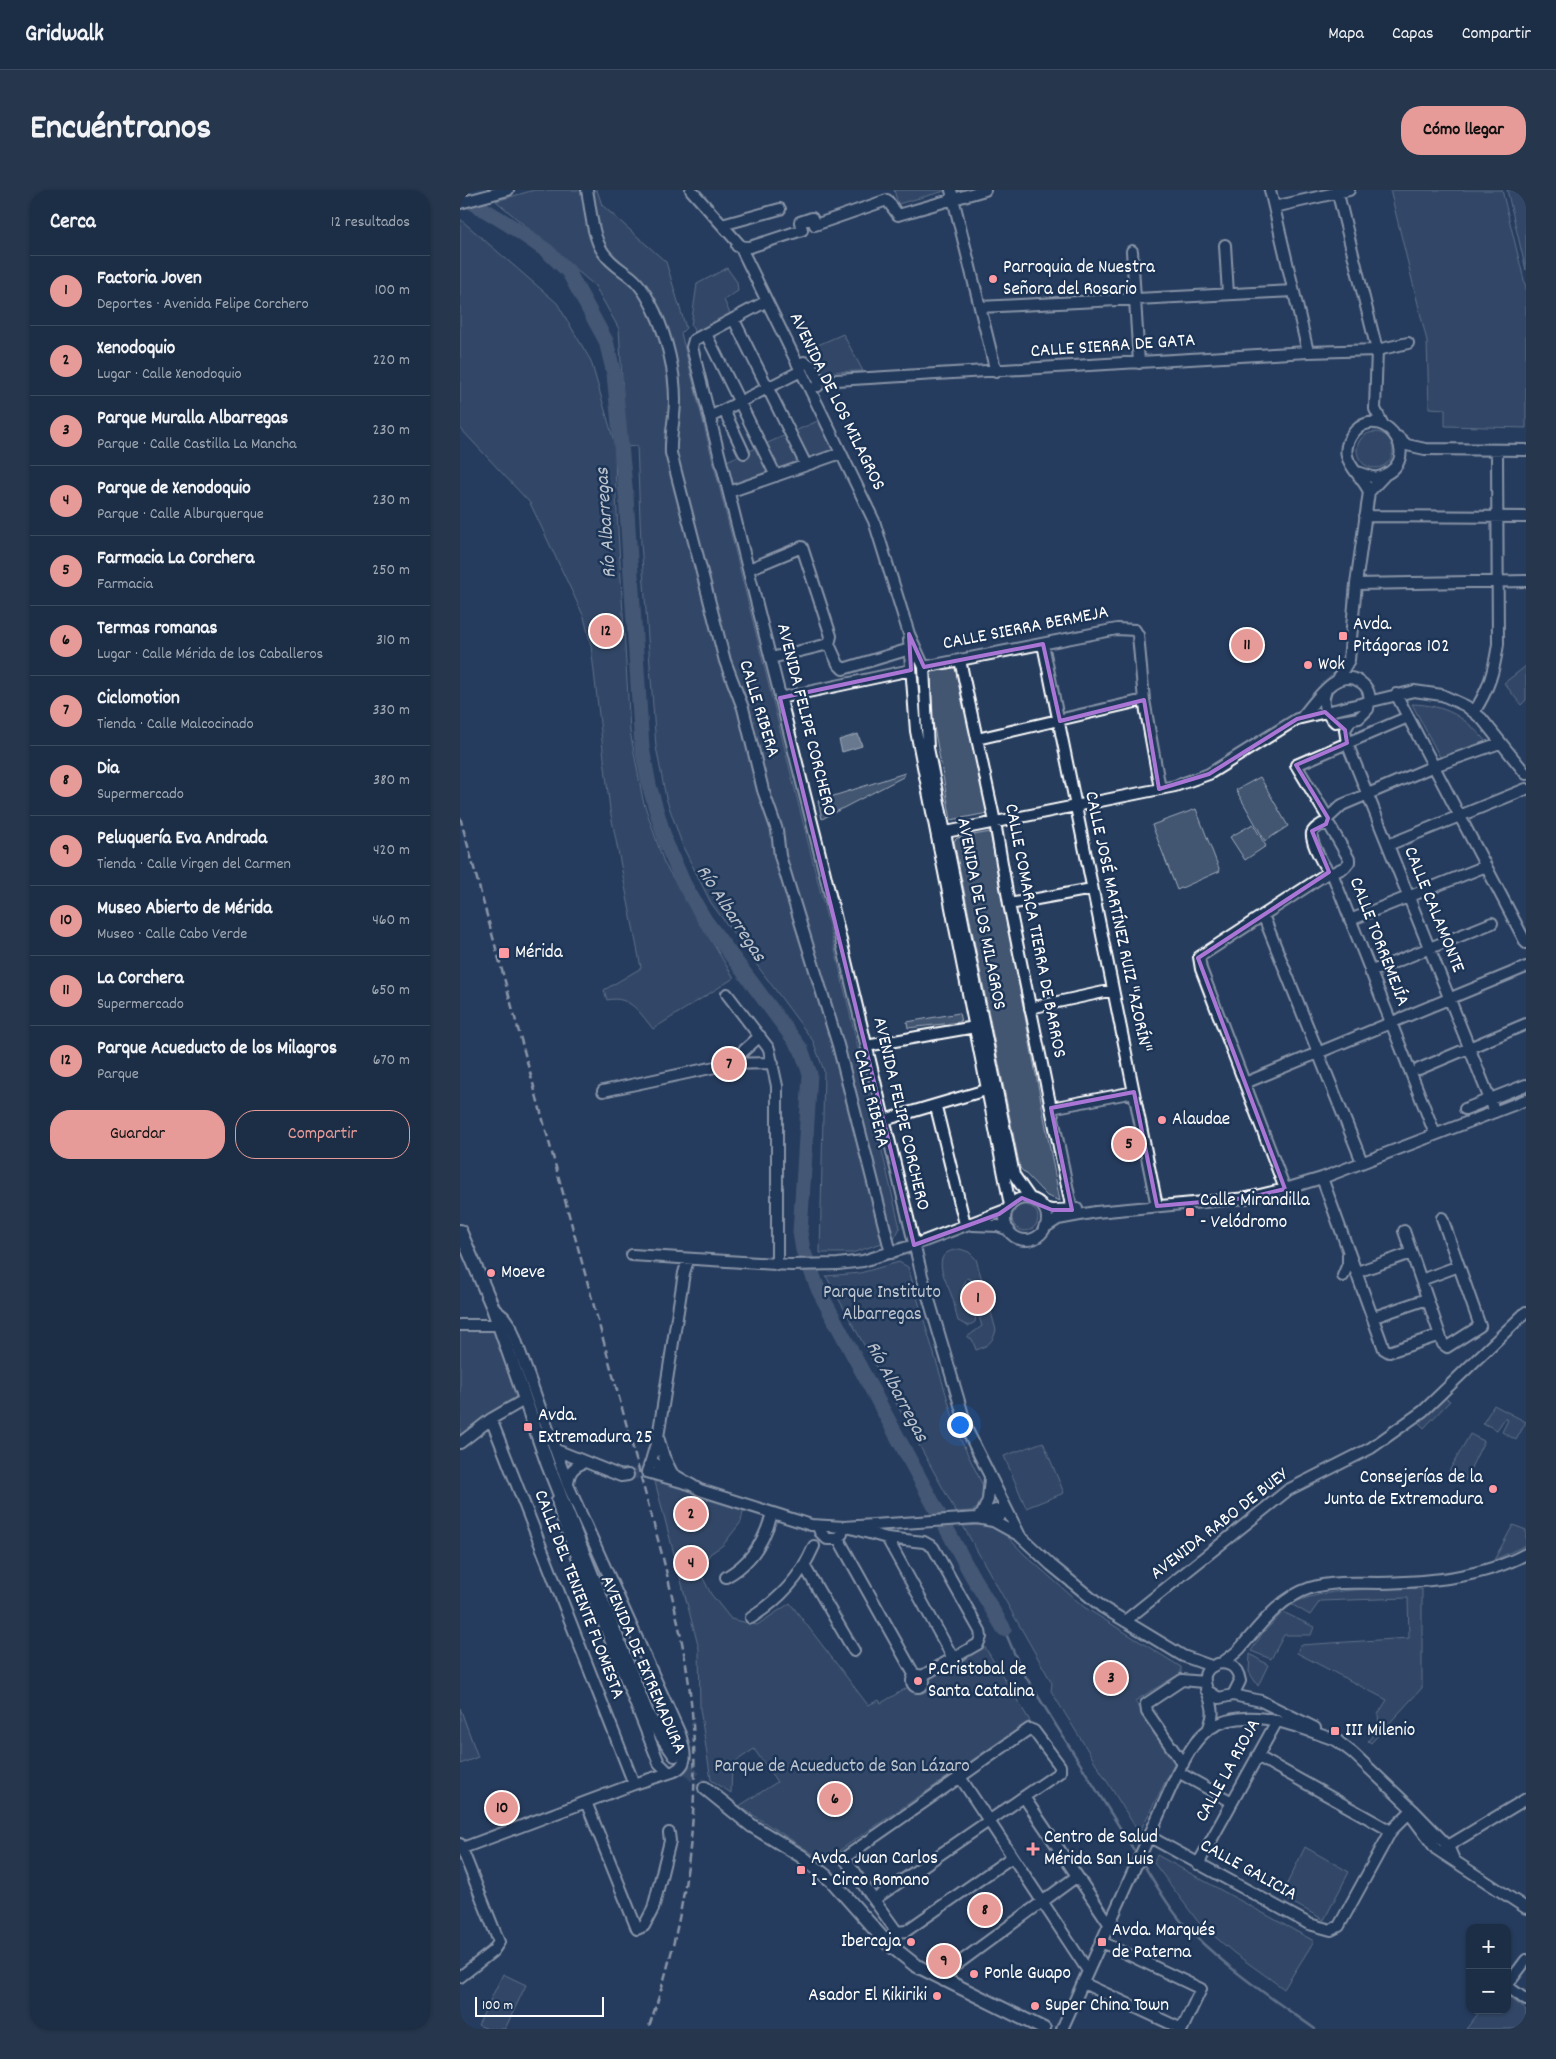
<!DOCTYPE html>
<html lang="es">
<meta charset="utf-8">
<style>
:root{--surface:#1c2e46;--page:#25364d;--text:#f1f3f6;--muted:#a0a8b3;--line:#3a4a5f;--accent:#e69b98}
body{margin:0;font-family:Dekko,sans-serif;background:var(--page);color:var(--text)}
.controls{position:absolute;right:15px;bottom:15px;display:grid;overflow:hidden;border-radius:10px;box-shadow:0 1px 4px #0004}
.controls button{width:45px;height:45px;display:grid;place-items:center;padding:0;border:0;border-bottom:1px solid var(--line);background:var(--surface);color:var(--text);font:25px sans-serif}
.scale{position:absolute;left:15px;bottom:12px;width:129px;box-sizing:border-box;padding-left:5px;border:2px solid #fff;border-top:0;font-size:14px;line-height:18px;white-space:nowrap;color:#fff;-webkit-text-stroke:4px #1d3557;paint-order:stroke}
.you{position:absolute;left:499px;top:1234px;width:18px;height:18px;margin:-12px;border:4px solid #fff;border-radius:50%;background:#1a73e8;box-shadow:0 0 0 8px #1a73e833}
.badge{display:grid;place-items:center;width:32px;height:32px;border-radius:50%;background:var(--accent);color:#111;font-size:16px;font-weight:700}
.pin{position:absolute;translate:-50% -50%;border:2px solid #fff;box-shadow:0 1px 5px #0006}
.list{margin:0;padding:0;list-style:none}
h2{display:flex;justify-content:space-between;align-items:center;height:65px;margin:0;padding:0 20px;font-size:21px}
h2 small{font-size:16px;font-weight:400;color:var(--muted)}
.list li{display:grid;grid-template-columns:32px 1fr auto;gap:15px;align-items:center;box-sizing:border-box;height:70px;padding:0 20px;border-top:1px solid var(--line)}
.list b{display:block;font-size:19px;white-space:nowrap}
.list p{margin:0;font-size:16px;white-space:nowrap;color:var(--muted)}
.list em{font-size:16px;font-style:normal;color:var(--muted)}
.actions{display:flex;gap:10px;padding:15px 20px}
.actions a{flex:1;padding:11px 0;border:1px solid var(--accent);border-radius:20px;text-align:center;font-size:18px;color:var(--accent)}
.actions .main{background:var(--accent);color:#111}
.map{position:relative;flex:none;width:1066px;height:1839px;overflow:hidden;border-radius:20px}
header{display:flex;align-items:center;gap:30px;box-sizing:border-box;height:70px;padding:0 25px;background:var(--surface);border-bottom:1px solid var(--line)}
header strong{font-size:24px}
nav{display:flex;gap:28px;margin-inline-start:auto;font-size:18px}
.intro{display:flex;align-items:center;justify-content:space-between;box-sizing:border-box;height:120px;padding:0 30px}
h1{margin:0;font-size:35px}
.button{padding:12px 22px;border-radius:20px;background:var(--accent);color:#111;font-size:18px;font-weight:700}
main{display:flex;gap:30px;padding:0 30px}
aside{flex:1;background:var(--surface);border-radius:20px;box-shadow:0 1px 4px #0004}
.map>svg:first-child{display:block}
.green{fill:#425672;stroke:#a0aab8}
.water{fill:#67788e;stroke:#a4aebb}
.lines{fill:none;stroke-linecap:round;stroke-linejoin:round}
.stream{stroke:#a4aebb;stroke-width:2.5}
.river{stroke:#67788e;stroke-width:15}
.minor-tunnel{stroke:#475a76;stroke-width:10;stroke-dasharray:10 5;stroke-linecap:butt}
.major-tunnel{stroke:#475a76;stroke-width:12;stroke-dasharray:12 6;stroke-linecap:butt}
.minor-casing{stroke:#fff;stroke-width:14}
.major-casing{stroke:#fff;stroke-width:16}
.minor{stroke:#1d3557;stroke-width:10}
.major{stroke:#1d3557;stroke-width:12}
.rail{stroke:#fff;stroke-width:2.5;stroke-dasharray:8 4;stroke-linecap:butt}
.marked{fill:none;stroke:#a976d5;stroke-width:4;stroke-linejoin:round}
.poi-dot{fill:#ff9aa2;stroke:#1d3557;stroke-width:2}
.labels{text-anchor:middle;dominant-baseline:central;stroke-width:5;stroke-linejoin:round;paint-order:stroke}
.poi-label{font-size:19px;fill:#fff;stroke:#1d3557;text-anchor:start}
.street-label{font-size:19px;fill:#fff;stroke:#1d3557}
.park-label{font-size:19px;fill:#bdc4ce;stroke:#1d3557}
.water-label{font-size:20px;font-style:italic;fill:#bbc2cc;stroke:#1d3557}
</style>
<header>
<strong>Gridwalk</strong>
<nav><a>Mapa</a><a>Capas</a><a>Compartir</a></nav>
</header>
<div class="intro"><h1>Encuéntranos</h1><a class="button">Cómo llegar</a></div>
<main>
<aside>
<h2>Cerca<small>12 resultados</small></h2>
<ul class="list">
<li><span class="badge">1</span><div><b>Factoria Joven</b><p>Deportes · Avenida Felipe Corchero</p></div><em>100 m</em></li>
<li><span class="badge">2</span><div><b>Xenodoquio</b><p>Lugar · Calle Xenodoquio</p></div><em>220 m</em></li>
<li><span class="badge">3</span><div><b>Parque Muralla Albarregas</b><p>Parque · Calle Castilla La Mancha</p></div><em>230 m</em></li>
<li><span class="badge">4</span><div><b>Parque de Xenodoquio</b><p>Parque · Calle Alburquerque</p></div><em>230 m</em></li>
<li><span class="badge">5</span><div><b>Farmacia La Corchera</b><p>Farmacia</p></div><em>250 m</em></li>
<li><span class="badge">6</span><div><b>Termas romanas</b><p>Lugar · Calle Mérida de los Caballeros</p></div><em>310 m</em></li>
<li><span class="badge">7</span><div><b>Ciclomotion</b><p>Tienda · Calle Malcocinado</p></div><em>330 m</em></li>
<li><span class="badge">8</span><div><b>Dia</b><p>Supermercado</p></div><em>380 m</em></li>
<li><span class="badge">9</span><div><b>Peluquería Eva Andrada</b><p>Tienda · Calle Virgen del Carmen</p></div><em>420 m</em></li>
<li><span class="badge">10</span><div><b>Museo Abierto de Mérida</b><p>Museo · Calle Cabo Verde</p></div><em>460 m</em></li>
<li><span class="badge">11</span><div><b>La Corchera</b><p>Supermercado</p></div><em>650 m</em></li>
<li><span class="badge">12</span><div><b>Parque Acueducto de los Milagros</b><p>Parque</p></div><em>670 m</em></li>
</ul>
<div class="actions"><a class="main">Guardar</a><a>Compartir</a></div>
</aside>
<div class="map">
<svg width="1066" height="1839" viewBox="0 0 1066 1839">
<rect width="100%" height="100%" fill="#263d5e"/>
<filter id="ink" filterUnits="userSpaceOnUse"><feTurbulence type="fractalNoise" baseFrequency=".02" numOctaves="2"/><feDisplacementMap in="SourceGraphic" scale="10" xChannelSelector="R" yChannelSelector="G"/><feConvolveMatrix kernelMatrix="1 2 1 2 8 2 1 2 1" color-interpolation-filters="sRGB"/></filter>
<g filter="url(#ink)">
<!-- green -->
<path class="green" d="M74 0H137L142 15 206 72 226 138 221 143 378 772 440 1038 434 1049 392 1063H360L364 881 353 851 251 713 223 657 206 608 196 557 181 353 177 256 166 257 159 139 135 96 36 11Z
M434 0H484L485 1 438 14Z
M930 0H1042L1066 98V238L985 236V219L969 218 967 151Z
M1047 0H1066V80Z
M0 29 97 113 131 171 155 255 156 306 170 541 183 610 204 673 274 788 193 839C180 823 170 805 147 810L144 800 181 778 150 620 131 456 124 427 70 313 0 238Z
M267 78 277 92 278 101 264 110 271 126 237 146 231 135 237 94Z
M383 144 403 181 362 182 351 158Z
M360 230 377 267 269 302 262 273Z
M897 260a18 18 0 1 1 36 0a18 18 0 1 1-36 0Z
M1066 476V510L1061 515 1044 493Z
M499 477 528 623 491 630 472 526 471 482Z
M952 514C986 515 1006 527 1027 553L982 571Z
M445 583 443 587 362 629 358 611Z
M800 587 828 636 805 651 776 600Z
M736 619 760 681 717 700 692 635Z
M793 634 806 656 785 670 770 647Z
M530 642 600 1011 587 1006 560 978 494 651 497 648Z
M499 823 501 832 448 838 447 832Z
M552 1028a13 13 0 1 1 26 0a13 13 0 1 1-26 0Z
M500 1059 509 1062 516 1069 536 1140C533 1152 528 1156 516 1160L512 1149 507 1147 522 1136 517 1121 508 1106 512 1090 507 1088 502 1099 516 1126 515 1132 508 1136 498 1131C495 1123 495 1112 491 1104 484 1086 469 1062 500 1059Z
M439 1072 448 1077 498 1244 527 1304 525 1314 512 1321 496 1322 366 1086 400 1083Z
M0 1140H37L59 1207 0 1247Z
M985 1208 990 1211 964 1238 958 1232Z
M1034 1215 1066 1232 1056 1250 1042 1242 1048 1230 1045 1228 1037 1240 1023 1233Z
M1010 1244 1024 1251 1004 1292 988 1283Z
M583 1252 604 1303 566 1318 544 1266Z
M194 1288 284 1317 281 1332 263 1355 250 1364 240 1382 251 1404 271 1429 297 1435 330 1413 408 1515 419 1510 421 1513 450 1496 455 1501 463 1500 468 1494 466 1487 523 1454 570 1531 364 1671 279 1616 317 1592 294 1559 272 1574 271 1603 251 1590 240 1519 239 1459Z
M520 1335 534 1338 546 1345 564 1364 624 1417 721 1477V1483L675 1511 714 1570V1575L679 1643 591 1501 592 1493 503 1336Z
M1053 1335 1066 1340V1355L1034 1370Z
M947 1398 962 1399V1498L911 1553 908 1551 919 1538 918 1524 927 1510 837 1463 840 1455 949 1448 948 1408 860 1411 850 1425 831 1414C868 1397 908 1400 947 1398Z
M823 1422 854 1437 851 1445H824L811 1469 791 1461 802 1444Z
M790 1464 808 1475 798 1496 789 1482Z
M0 1518 18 1567 0 1574Z
M845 1657 889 1682 864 1730 821 1706Z
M697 1665 854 1751 824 1799 774 1763 739 1733 694 1673Z
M43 1784 66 1795 45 1839H28L18 1835Z
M1047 1805 1066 1820V1839H1006L1021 1820H1047Z"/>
<!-- water -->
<path class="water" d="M398 544 402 556 382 562 379 550Z"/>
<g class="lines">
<!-- stream -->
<path class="stream" d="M544 1439 561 1479 677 1665
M682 1672C697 1696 712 1724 733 1744 769 1780 813 1809 855 1839"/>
<!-- river -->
<path class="river" d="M0 5 48 34 87 61 108 81 146 151 154 184 166 306 182 558 189 595 206 653 224 694 245 730 341 859 350 884 340 1042 343 1060 359 1101 511 1384 544 1439"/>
<!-- minor-tunnel -->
<path class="minor-tunnel" d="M168 1285 187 1282"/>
<!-- major-tunnel -->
<path class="major-tunnel" d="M215 1565 245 1598"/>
<defs>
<path id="minor" d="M127 0C131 20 132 46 143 62 151 74 161 79 171 87 182 96 189 110 195 122 207 148 215 181 215 210 215 228 210 245 211 263L265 471 283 518 303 600 317 640 320 666 378 855 431 1063
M231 0 279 54 364 228 414 331 449 444 464 477 468 558 554 985 570 1008
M491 0 536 182
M810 0 848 162
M877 0 917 160 915 219 923 235
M0 13 48 0
M814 17 889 0
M262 35 320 19
M765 55 768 104
M277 56 290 57 342 40 340 32 352 28 355 35 427 10 438 25 525 0
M672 61 679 173
M307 111 234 150 232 157 364 680 462 1086 508 1242 560 1346 591 1375 642 1417 723 1466 751 1476
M520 117 833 101
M274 130 346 275
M246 144 316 286
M338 174 344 172 350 175 359 191 358 196
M359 191 848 162 917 160 948 153
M264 220 284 263
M250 227 341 181
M938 247 947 255 965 259 1066 260
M897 282 915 288C969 275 925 210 895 241 889 248 885 257 887 266 890 279 904 289 909 302
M269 302 381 263
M905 326 1066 327
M289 379 342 357 371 446 369 454 378 474 383 479 450 459
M896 394 1066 391
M449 450 456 541 550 1015
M583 454 697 1016
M311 468 369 454
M500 470 535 632 549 714 612 1020
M464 477 657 439 675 440 678 445 684 510 700 599
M878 489 889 470 896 394 909 302 924 286
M936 504 1066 753
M320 508 451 480
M1014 522C1029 499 1034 481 1038 454L1037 260
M842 527C856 511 878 473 903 494 911 501 910 509 908 519L899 528 875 532C864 523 861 513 866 500
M890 531 885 540 887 553 1035 922
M517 549 684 510
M868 628 882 615 974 576 1040 553
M868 628 836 575 948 527
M862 634 870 636 889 669V672L885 677 871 684C865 680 850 651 852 643 854 638 858 637 862 634Z
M486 642 715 596 749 584 837 529 954 501 982 505 1006 516 1022 529 1066 584
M928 655 1066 599
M872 683 975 944
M549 714 632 699
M803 725 902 972
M890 730 1026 676
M910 782 1032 733
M267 804 309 859 317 896V1075
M570 818 653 800
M406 856 515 837
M269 874 300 846
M959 879 1066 834
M785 893 1066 777
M143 901 269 874 313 873
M476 917 505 1034
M591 918 674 902
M1005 919 1066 895
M424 930 526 900
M862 988 924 1159 929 1162 980 1145
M825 999 741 779 739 767 869 682
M545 1029a21 21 0 1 1 42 0a21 21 0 1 1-42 0Z
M584 1018 592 1020 617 1019
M513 1035 538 1036 549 1040
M584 1038 598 1029 636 1022 787 1008 825 999 862 988 1066 910
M944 1041 983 1154 987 1157 1020 1136 982 1028
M172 1065 331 1075 378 1074 403 1071 454 1055 548 1019
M897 1082 951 1063
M883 1086 888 1074V1064
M961 1090 999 1076
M33 1118 44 1127 51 1137 108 1295 220 1544C225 1561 231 1577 209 1583L199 1573 101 1326 97 1310
M914 1127 967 1109
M0 1135H39
M31 1229 174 1594
M198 1247 204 1267 213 1285
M0 1253 31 1229 64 1210
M96 1260 161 1286 168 1285
M191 1271 198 1247 224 1083 228 1070
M108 1294C109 1281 113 1277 125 1272
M229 1294 187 1282 191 1271 240 1300 351 1335 384 1337 517 1328 533 1331 547 1320
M522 1324 528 1310 530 1288
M519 1326 536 1320H547
M533 1331 560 1346
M358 1336 360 1342 367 1349H375L382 1344
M391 1338 427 1348 464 1352 473 1357 520 1441 521 1447 518 1454 462 1486
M378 1348 455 1486
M427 1348 493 1468
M345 1377 394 1461
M266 1387C291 1373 305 1351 312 1323
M291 1428C320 1409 340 1388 354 1356
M665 1431 828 1300 911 1258 963 1221 1066 1122
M762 1473C768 1468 777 1463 782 1456 802 1433 820 1408 850 1398 872 1391 896 1393 918 1393 967 1392 1022 1388 1066 1364
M452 1491a6 6 0 1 1 12 0a6 6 0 1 1-12 0Z
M746 1500 759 1508 773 1505 780 1491C779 1485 776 1478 770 1475 765 1473 760 1472 755 1475 735 1483 750 1503 752 1517 754 1525 751 1532 748 1540
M773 1505 801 1511 855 1538
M872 1547 893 1563 953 1620 988 1656 994 1670
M797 1566 931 1641
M723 1574 687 1522 686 1514 722 1490 744 1492
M718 1582 772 1612
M500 1587 628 1781
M564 1607 650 1735
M126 1612 177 1739 184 1736 193 1719 210 1651 209 1643
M950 1624 976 1659 1066 1718
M690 1647 849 1734 871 1740 879 1736 931 1641 949 1623
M0 1659 174 1594 209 1583
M987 1662 988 1656 1066 1609
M738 1674 817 1531
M415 1709 600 1582V1576L574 1541 569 1539 384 1668 437 1742
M425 1751 437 1742 446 1741 552 1667
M1066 1770 1048 1794 1051 1799 1066 1810
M0 1787 33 1761 39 1752 0 1654
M484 1791 492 1778 616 1687
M623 1793 722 1839 741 1799 642 1752
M602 1839 718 1582C726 1567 735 1549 749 1539 788 1513 840 1538 878 1551"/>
<path id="major" d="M0 1041 33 1118 88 1275 188 1526 215 1565
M245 1598 292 1636 341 1666 372 1691 425 1751 455 1775 584 1839"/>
</defs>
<!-- minor casing -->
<use href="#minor" class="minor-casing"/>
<!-- major casing -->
<use href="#major" class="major-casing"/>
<!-- minor -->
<use href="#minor" class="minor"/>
<!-- major -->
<use href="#major" class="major"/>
<!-- rail -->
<path class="rail" d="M0 627 203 1368C213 1409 223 1451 229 1494 244 1609 227 1731 188 1839"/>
</g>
</g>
<!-- marked area -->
<path d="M0 0H1066V1839H0ZM449 444 464 477 583 454 600 531 684 510 699 599 749 584 837 529 865 522 885 540 887 553 836 575 868 628 866 634 852 641 869 682 738 768 825 999 787 1008 697 1016 674 902 591 918 612 1020H592L562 1008 539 1024 454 1055 320 508 451 480Z" fill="#263d5e" fill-opacity=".55" fill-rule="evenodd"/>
<path class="marked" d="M449 444 464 477 583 454 600 531 684 510 699 599 749 584 837 529 865 522 885 540 887 553 836 575 868 628 866 634 852 641 869 682 738 768 825 999 787 1008 697 1016 674 902 591 918 612 1020H592L562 1008 539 1024 454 1055 320 508 451 480Z"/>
<!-- markers -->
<g class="poi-dot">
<circle cx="533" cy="89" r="5"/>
<rect x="878" y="441" width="10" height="10" rx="2.5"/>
<circle cx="848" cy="475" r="5"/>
<rect x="38" y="757" width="12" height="12" rx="2.5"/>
<circle cx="702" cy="930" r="5"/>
<rect x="725" y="1017" width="10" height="10" rx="2.5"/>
<circle cx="31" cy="1083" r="5"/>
<rect x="63" y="1232" width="10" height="10" rx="2.5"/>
<circle cx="1033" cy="1299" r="5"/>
<circle cx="458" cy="1491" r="5"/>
<rect x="870" y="1536" width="10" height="10" rx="2.5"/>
<path d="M570.5 1651.5h5v5h5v5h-5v5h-5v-5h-5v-5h5z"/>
<rect x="336" y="1675" width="10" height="10" rx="2.5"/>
<circle cx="451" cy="1752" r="5"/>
<rect x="637" y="1747" width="10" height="10" rx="2.5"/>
<circle cx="514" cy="1784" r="5"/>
<circle cx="477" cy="1806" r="5"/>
<circle cx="575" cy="1816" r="5"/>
</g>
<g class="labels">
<!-- poi labels -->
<g class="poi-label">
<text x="543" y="78">Parroquia de Nuestra<tspan x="543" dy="22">Señora del Rosario</tspan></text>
<text x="893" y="435">Avda.<tspan x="893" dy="22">Pitágoras 102</tspan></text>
<text x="858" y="475">Wok</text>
<text x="55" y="763">Mérida</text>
<text x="712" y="930">Alaudae</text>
<text x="740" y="1011">Calle Mirandilla<tspan x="740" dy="22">- Velódromo</tspan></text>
<text x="41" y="1083">Moeve</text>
<text x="78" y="1226">Avda.<tspan x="78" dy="22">Extremadura 25</tspan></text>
<text x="1023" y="1288" text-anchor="end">Consejerías de la<tspan x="1023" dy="22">Junta de Extremadura</tspan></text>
<text x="468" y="1480">P.Cristobal de<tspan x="468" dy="22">Santa Catalina</tspan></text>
<text x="885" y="1541">III Milenio</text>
<text x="584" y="1648">Centro de Salud<tspan x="584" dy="22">Mérida San Luis</tspan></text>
<text x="351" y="1669">Avda. Juan Carlos<tspan x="351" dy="22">I - Circo Romano</tspan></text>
<text x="652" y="1741">Avda. Marqués<tspan x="652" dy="22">de Paterna</tspan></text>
<text x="441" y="1752" text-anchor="end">Ibercaja</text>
<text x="524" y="1784">Ponle Guapo</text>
<text x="467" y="1806" text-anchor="end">Asador El Kikiriki</text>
<text x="585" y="1816">Super China Town</text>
</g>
<!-- street labels -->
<g class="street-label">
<text transform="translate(653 157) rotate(-4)">CALLE SIERRA DE GATA</text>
<text transform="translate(376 212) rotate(64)">AVENIDA DE LOS MILAGROS</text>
<text transform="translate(566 439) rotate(-11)">CALLE SIERRA BERMEJA</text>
<text transform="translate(298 519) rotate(73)">CALLE RIBERA</text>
<text transform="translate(345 530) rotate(76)">AVENIDA FELIPE CORCHERO</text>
<text transform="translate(973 720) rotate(68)">CALLE CALAMONTE</text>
<text transform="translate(520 724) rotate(79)">AVENIDA DE LOS MILAGROS</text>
<text transform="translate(657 732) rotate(78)">CALLE JOSÉ MARTÍNEZ RUIZ "AZORÍN"</text>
<text transform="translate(574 741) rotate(79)">CALLE COMARCA TIERRA DE BARROS</text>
<text transform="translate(918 752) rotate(69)">CALLE TORREMEJÍA</text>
<text transform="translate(410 909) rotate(76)">CALLE RIBERA</text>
<text transform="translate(440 924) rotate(77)">AVENIDA FELIPE CORCHERO</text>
<text transform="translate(760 1335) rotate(-38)">AVENIDA RABO DE BUEY</text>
<text transform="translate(118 1405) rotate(69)">CALLE DEL TENIENTE FLOMESTA</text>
<text transform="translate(182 1475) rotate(67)">AVENIDA DE EXTREMADURA</text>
<text transform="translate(769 1581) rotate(-61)">CALLE LA RIOJA</text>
<text transform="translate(788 1681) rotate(29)">CALLE GALICIA</text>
</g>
<!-- park labels -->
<g class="park-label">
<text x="422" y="1103">Parque Instituto<tspan x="422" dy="22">Albarregas</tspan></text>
<text x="382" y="1577">Parque de Acueducto de San Lázaro</text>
</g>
<!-- water labels -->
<g class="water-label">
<text transform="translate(147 333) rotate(-94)">Río Albarregas</text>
<text transform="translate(270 724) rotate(57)">Río Albarregas</text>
<text transform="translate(436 1202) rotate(62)">Río Albarregas</text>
</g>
</g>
</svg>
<div class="controls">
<button>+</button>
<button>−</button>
</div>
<div class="scale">100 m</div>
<div class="you"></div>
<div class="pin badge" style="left:518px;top:1108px">1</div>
<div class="pin badge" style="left:231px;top:1324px">2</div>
<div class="pin badge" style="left:651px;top:1488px">3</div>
<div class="pin badge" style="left:231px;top:1373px">4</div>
<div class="pin badge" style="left:669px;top:954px">5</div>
<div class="pin badge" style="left:375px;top:1609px">6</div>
<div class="pin badge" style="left:269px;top:874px">7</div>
<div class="pin badge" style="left:525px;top:1720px">8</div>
<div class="pin badge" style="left:484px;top:1771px">9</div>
<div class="pin badge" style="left:42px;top:1618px">10</div>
<div class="pin badge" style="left:787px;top:455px">11</div>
<div class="pin badge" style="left:146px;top:441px">12</div>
</div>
</main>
